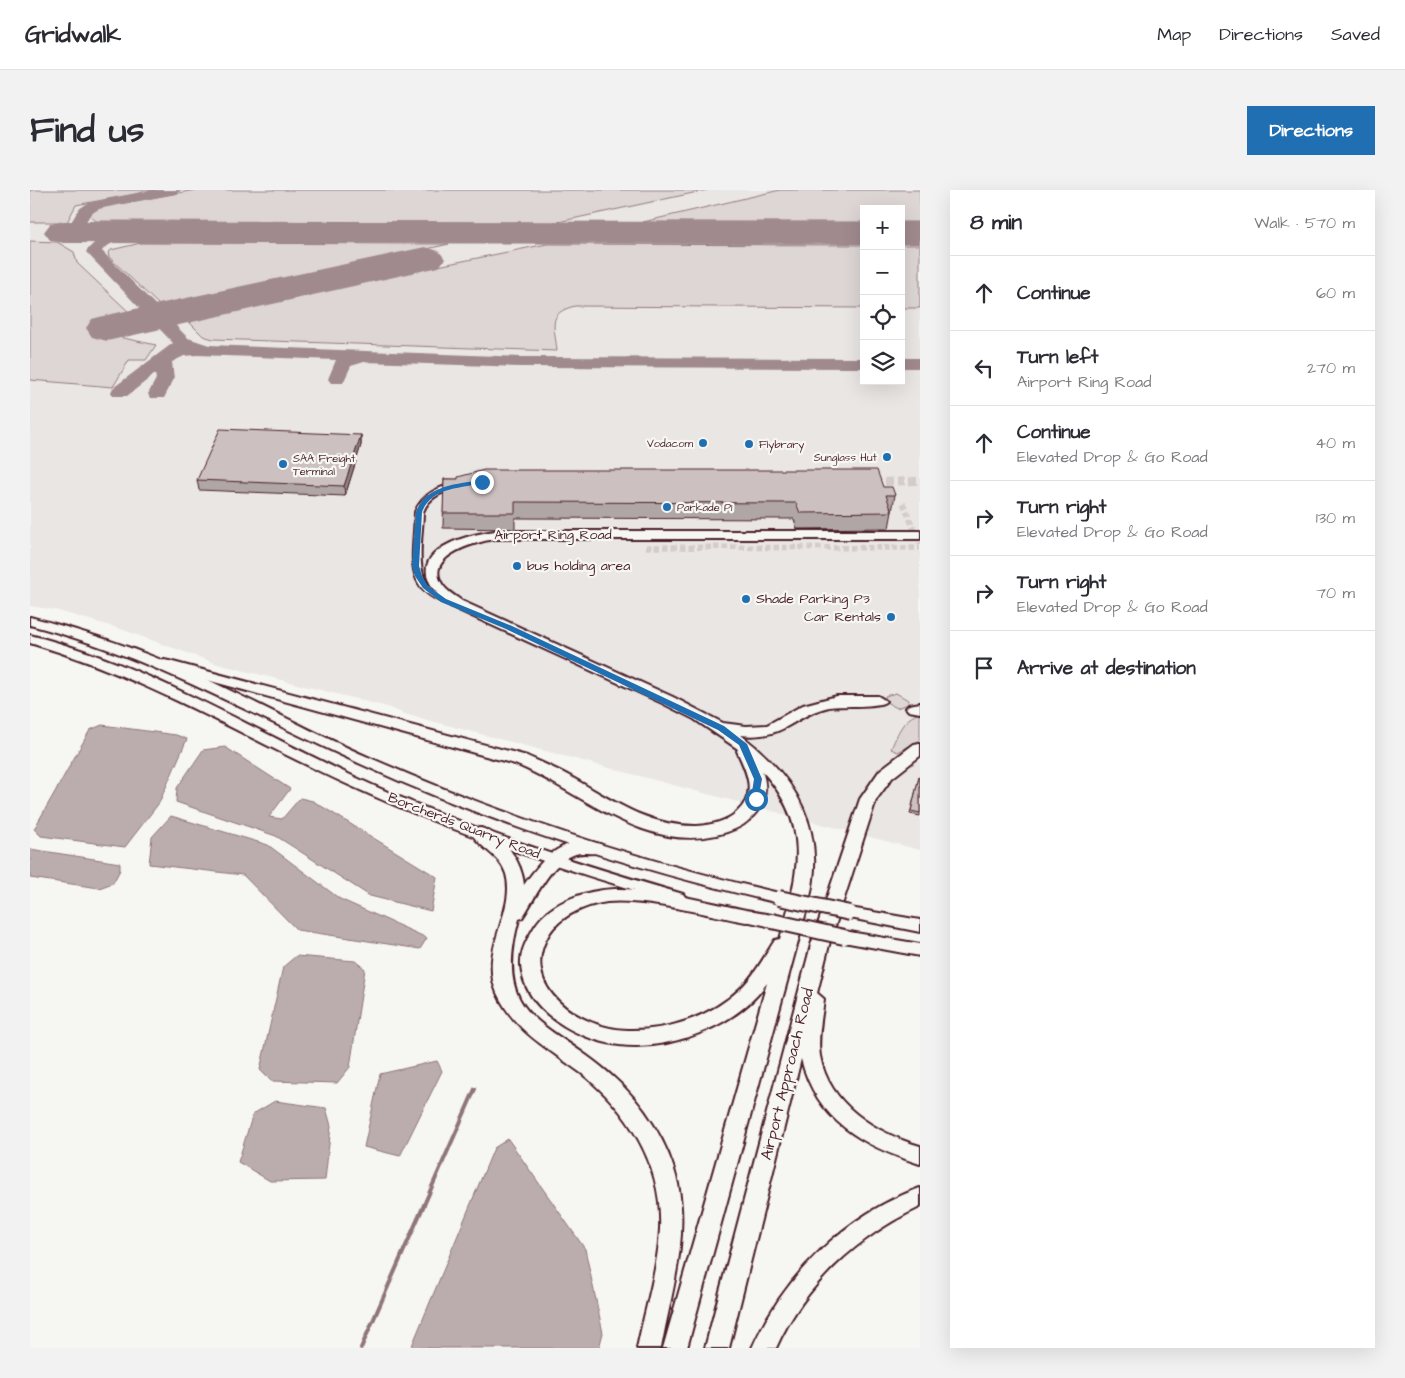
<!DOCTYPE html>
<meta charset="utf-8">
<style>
:root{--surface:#fff;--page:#f2f2f3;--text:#2b2b33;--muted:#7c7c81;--line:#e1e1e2;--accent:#1f6fb2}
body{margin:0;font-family:"Architects Daughter",sans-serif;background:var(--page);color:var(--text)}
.controls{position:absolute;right:15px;top:15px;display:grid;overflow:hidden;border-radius:0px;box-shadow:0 5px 20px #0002}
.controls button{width:45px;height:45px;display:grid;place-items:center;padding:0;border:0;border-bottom:1px solid var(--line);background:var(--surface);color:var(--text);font:25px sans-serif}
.stop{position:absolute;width:15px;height:15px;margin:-11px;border:4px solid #1f6fb2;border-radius:50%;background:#fff}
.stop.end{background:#1f6fb2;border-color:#fff;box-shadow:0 1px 5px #0008}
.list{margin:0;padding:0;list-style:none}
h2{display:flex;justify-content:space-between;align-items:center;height:65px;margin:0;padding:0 20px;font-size:21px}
h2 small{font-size:16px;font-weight:400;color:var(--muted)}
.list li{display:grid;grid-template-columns:32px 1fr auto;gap:15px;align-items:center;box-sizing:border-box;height:75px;padding:0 20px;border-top:1px solid var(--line)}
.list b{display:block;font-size:19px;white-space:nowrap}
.list p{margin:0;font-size:16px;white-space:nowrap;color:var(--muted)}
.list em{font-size:16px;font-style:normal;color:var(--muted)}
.icon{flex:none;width:28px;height:28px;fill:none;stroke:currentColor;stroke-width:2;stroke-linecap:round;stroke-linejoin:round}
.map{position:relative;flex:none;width:890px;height:1158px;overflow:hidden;border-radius:0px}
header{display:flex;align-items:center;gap:30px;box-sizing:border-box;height:70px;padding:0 25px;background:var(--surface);border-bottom:1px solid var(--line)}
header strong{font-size:24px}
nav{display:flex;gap:28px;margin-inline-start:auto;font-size:18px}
.intro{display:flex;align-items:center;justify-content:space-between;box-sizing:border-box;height:120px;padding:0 30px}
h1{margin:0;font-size:35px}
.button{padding:12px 22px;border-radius:0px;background:var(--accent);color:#fff;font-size:18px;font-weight:700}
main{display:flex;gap:30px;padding:0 30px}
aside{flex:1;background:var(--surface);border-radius:0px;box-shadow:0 5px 20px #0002}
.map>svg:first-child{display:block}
.built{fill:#e9e6e3;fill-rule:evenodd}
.green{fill:#ddd6d5;stroke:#947a80}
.water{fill:#bbadae;stroke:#8e747a}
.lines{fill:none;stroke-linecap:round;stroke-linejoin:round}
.stream{stroke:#8e747a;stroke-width:4}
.taxiway{fill:#a08a8e;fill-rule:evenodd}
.runway{fill:#a08a8e;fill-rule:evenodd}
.pedestrian-tunnel{stroke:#d4cbca;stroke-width:5.5;stroke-dasharray:5.5 3;stroke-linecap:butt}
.minor-tunnel{stroke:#d4cbca;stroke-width:8;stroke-dasharray:8 4;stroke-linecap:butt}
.minor-casing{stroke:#4a1f2b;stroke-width:4}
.secondary-casing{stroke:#4a1f2b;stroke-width:4}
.primary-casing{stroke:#4a1f2b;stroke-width:4}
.minor{fill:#f6f6f2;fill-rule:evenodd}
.secondary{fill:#f6f6f2;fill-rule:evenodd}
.primary{fill:#f6f6f2;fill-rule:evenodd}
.secondary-bridge-casing{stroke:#4a1f2b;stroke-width:18;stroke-linecap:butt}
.secondary-bridge{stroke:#f6f6f2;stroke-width:14}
.wall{fill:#afa6a5;stroke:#4a1f2b}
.shaded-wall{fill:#8f8786;stroke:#4a1f2b}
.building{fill:#ccc1c0;stroke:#4a1f2b}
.route{fill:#1f6fb2}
.poi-dot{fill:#1f6fb2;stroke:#f6f6f2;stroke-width:2}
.labels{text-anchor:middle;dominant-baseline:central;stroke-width:4.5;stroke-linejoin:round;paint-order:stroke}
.far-poi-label{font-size:11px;fill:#4a1f2b;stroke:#f6f6f2;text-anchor:start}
.street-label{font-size:14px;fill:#4a1f2b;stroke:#f6f6f2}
.poi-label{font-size:14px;fill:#4a1f2b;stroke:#f6f6f2;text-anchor:start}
.near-street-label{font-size:16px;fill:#4a1f2b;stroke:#f6f6f2}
</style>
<header>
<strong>Gridwalk</strong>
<nav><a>Map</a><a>Directions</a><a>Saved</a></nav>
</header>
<div class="intro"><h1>Find us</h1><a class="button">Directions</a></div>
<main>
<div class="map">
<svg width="890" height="1158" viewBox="0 0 890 1158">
<rect width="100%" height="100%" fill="#f6f6f2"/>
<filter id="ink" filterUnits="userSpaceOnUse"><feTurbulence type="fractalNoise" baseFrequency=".02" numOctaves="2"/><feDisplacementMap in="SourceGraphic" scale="10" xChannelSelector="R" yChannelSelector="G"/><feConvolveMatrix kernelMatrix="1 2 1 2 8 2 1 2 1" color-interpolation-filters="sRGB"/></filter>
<g filter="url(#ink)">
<!-- built -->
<path class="built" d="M0 0H890V660L375 524 358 517 188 474 88 438 25 420 0 416ZM834 19H871V191H834Z"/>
<!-- green -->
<path class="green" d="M0 0H126L46 15 37 32H0Z
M165 0H677L528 32 66 31 60 26 62 22 72 17Z
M750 0H890V32H871V19H834V32H613Z
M0 51 27 52 44 62 47 73 101 124 70 131 84 146 126 155 116 170H99L83 197 0 190Z
M111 53 419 54 142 116 129 115 79 67 78 63 81 60Z
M517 54 834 55V118L545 116C516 123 525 137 527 161L183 149 173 146 160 133 167 128 205 117Z
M871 55H890V118H871Z
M866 503 878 510V514L867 518 856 512 855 506Z
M890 523V550L868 562 861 559C868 543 872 529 890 523Z"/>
<!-- water -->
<path class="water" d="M72 535 146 545 157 549 129 613 95 657 11 646 4 639 60 540Z
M195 557 260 599 239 627 252 629 270 608 283 611 407 687 401 721 340 706 246 646 146 612 147 598 173 560Z
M141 626 238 655 310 709 397 748 390 759 267 740 213 685 119 674 122 647Z
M0 659 90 673V680L83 693 69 698 0 688Z
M266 766 325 771 335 779 320 877 307 893 241 891 230 880 253 777Z
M407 871 412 881 370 966 334 957 350 884Z
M245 911 296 918 301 936 295 990 240 991 208 972 223 924Z
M478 949 555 1059 573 1143 569 1158H381L464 958Z"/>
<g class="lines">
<!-- stream -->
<path class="stream" d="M331 1158 445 899"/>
<!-- taxiway -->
<path class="taxiway" d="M123 0H152L145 4 68 19 60 25 48 45H38L35 42 49 19 58 13Z
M143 37H167L175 42 167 47C145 46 86 42 72 61L158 148 179 155 491 167 834 168V178L491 177 334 172 321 176 313 193H301L298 189 306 170 167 165 154 166 142 172 144 189 134 208H120L118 204 126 189 125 184 97 206H83L81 202 83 198 143 153 56 62C74 36 113 38 143 37Z
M871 168H890V178H871Z"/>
<!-- runway -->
<path class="runway" d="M33 31 834 32V54L33 53 20 50 14 42 20 34Z
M871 32H890V54H871Z
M395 57 409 61 415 69 409 77 77 151 62 147 56 138 62 129 77 125Z"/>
<!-- pedestrian-tunnel -->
<path class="pedestrian-tunnel" d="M873 313 890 354
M616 357 890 358"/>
<!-- minor-tunnel -->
<path class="minor-tunnel" d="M843 292 890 291"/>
<defs>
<path id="minor" d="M427 293 431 295 430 297C414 301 399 306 393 322 393 343 384 384 401 399 409 406 420 409 430 412L431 414 427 417C370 402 384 369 385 322 393 303 409 297 427 293Z"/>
<path id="secondary" d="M0 427C46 439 90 453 134 471 206 500 273 539 345 570 476 627 610 671 749 703L754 704 757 708 754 712 749 713C606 680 467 636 333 575 221 525 121 466 0 435Z
M0 445C117 474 220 539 329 589 433 637 543 672 653 704L656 708 653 712 648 713C537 681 426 644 321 596 212 546 116 487 0 453Z
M820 718 890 730V742L815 727 812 723 815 719Z
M707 719 742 725 747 727 750 731 747 735 742 737 702 728 699 724 702 720Z
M814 741 890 754V766L808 751 806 747 808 743Z"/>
<path id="primary" d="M465 341H890V349H465C444 352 388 368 416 399 421 404 427 407 432 411L643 507 693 533 716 536 737 535 773 515 807 506H848L856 511C851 518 811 515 799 517 763 525 756 550 711 545 767 588 797 640 779 711L657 1158H633L737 793C707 836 641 861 589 855 548 850 494 821 491 775 490 760 498 748 505 736 521 711 557 700 585 699 625 698 676 712 716 720L722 721 725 726 722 731 716 732C678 725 613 708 577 712 556 715 531 725 519 744 487 797 550 839 598 840 638 841 681 827 710 799 725 785 734 767 745 750L750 749C768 683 783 637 732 581 739 600 735 615 720 629 711 638 699 642 686 645 612 662 549 600 485 574L129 477 127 474 134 470 139 471 497 566C512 573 527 579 541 587 582 610 619 637 667 636 681 635 695 632 706 623 728 604 717 583 707 561L708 559 664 529 632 513 422 417C364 371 417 348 465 341Z
M890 513V523L879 521 876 518 879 515Z
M890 553V566L862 588 846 610 799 755 787 803 794 809C792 827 787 848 790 866 799 915 846 943 890 956V974C833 956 787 931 771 869L699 1158H675L781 755 830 609 850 580 884 554Z
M451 638C474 645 492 672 494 695 512 668 535 644 570 654L573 658 570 662C561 665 552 661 543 665 519 675 506 707 492 728L489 729C461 832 520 830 582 886 613 913 639 953 648 994 659 1049 641 1104 631 1158H607C615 1119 628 1079 630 1039 633 976 599 921 551 883 518 858 485 842 467 803 448 759 487 722 476 684 470 665 452 660 442 644L445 640Z
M890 998V1017C828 1046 774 1095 746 1158H722C754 1086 815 1025 890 998Z"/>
</defs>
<!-- minor casing -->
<use href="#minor" class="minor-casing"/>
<!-- secondary casing -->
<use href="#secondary" class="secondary-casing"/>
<!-- primary casing -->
<use href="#primary" class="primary-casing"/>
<!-- minor -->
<use href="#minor" class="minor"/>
<!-- secondary -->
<use href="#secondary" class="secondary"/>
<!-- primary -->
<use href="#primary" class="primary"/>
<defs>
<path id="secondary-bridge" d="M749 708 820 723
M742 731 814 747"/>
</defs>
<!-- secondary-bridge casing -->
<use href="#secondary-bridge" class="secondary-bridge-casing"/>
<!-- secondary-bridge -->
<use href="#secondary-bridge" class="secondary-bridge"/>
</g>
<!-- wall -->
<path class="wall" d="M331 245V255L315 306 169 300 167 290Z
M414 289 853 297 865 305 859 338 767 339 764 329 485 328V339L413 338Z
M889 587H890V626L880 624Z"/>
<!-- shaded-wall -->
<path class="shaded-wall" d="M331 245V255L315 306 314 296Z"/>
<!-- building -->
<path class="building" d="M190 239 331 245 314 296 167 290Z
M454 280H847L853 297H862L865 305H856L862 322 770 323 766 313 485 312V323H413L414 289H428V287Z
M889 587H890V623L881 621Z"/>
</g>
<!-- route -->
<path class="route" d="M452 290 455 293C432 298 401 297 392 322L389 376 392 386 398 396 416 409 482 436 694 536 717 554 732 589 728 611 721 609 724 589 709 555 688 540 476 439 411 412 393 398 385 386 382 376 386 322C396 295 427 294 452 290Z"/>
<!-- markers -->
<g class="poi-dot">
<circle cx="673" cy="253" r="5"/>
<circle cx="719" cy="254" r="5"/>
<circle cx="857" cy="267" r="5"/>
<circle cx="253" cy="274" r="5"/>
<circle cx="637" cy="317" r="5"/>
<circle cx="487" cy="376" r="5"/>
<circle cx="716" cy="409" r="5"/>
<circle cx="861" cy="427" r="5"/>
</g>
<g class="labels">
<!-- far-poi labels -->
<g class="far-poi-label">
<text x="663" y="253" text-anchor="end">Vodacom</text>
<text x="729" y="254">Flybrary</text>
<text x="847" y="267" text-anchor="end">Sunglass Hut</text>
<text x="263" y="268">SAA Freight<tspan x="263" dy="13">Terminal</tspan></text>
<text x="647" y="317">Parkade P1</text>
</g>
<!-- street labels -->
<g class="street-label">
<text x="523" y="345">Airport Ring Road</text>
<text transform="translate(434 636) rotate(21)">Borcherds Quarry Road</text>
</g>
<!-- poi labels -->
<g class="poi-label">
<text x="497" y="376">bus holding area</text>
<text x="726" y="409">Shade Parking P3</text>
<text x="851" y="427" text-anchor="end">Car Rentals</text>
</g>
<!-- near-street labels -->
<g class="near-street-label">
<text transform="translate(757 884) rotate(-76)">Airport Approach Road</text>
</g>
</g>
</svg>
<div class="controls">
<button>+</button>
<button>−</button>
<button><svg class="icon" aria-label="locate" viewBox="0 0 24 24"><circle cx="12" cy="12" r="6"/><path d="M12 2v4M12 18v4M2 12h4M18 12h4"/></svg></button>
<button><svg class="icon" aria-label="layers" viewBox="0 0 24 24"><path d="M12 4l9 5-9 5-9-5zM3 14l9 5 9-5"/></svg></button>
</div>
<div class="stop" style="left:726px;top:609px"></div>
<div class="stop end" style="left:452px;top:292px"></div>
</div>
<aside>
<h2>8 min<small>Walk · 570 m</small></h2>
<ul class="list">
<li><svg class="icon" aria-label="ahead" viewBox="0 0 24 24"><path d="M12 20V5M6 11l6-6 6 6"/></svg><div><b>Continue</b></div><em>60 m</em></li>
<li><svg class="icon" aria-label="left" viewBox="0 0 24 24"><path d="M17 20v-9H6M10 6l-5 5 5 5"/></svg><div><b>Turn left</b><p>Airport Ring Road</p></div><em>270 m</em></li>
<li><svg class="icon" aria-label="ahead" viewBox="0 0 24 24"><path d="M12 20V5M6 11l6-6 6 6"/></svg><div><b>Continue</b><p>Elevated Drop &amp; Go Road</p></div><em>40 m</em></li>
<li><svg class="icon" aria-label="right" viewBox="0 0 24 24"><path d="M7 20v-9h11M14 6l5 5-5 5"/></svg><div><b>Turn right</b><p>Elevated Drop &amp; Go Road</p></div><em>130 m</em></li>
<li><svg class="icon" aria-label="right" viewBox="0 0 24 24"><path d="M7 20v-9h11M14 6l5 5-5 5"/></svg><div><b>Turn right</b><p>Elevated Drop &amp; Go Road</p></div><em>70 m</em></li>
<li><svg class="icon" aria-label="arrive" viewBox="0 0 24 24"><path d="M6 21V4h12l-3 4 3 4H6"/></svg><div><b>Arrive at destination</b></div></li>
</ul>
</aside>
</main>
